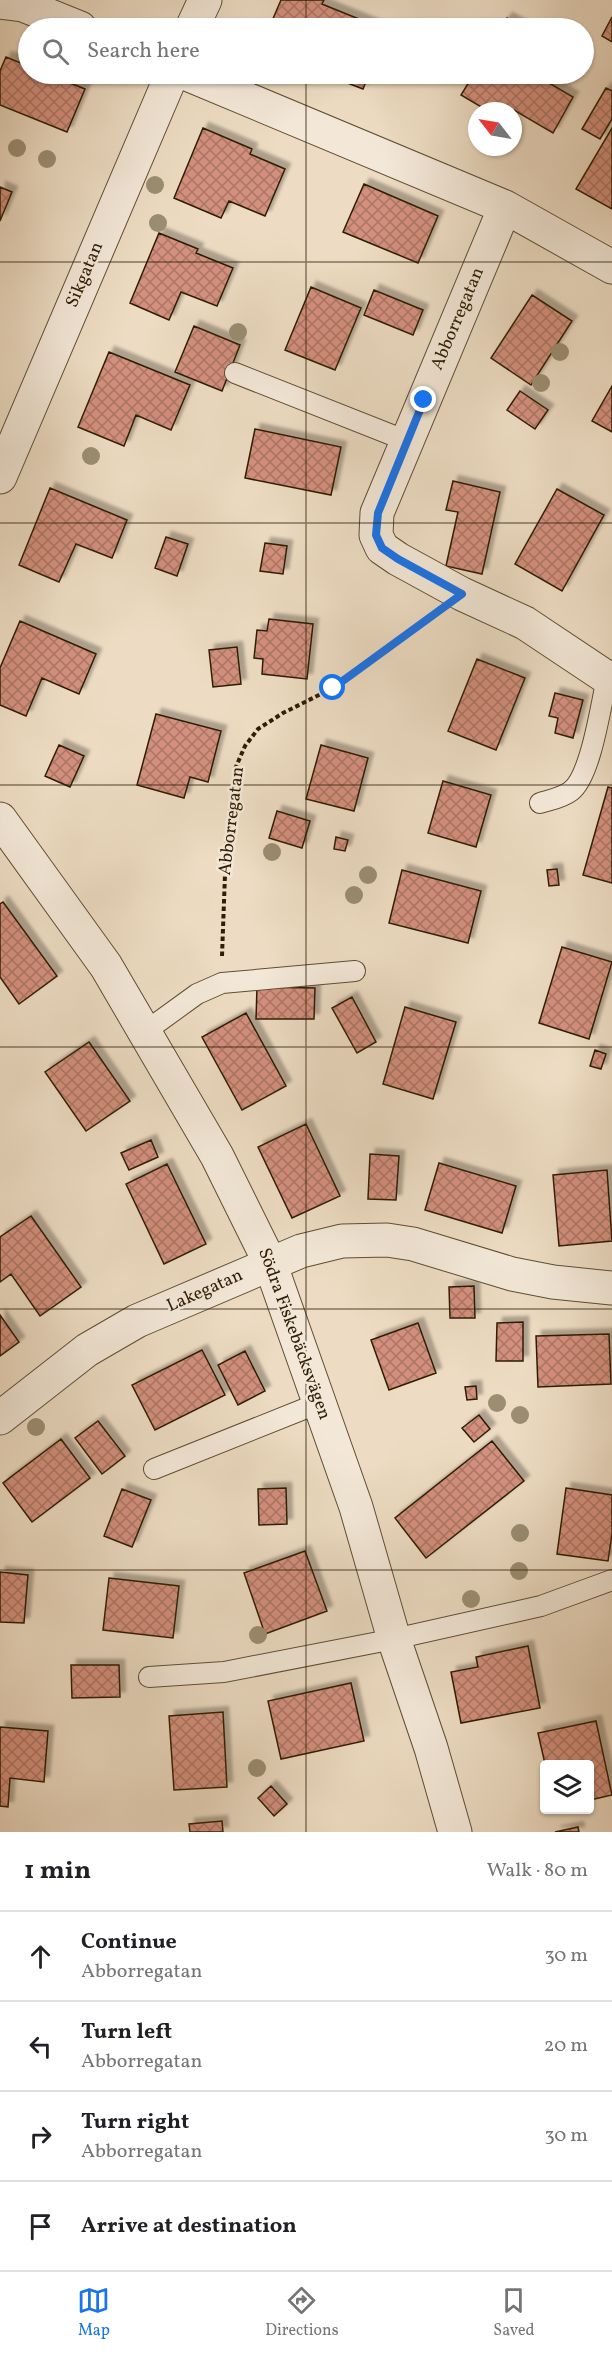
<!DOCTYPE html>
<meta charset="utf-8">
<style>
:root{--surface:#fff;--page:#f2f2f2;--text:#202124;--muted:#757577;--line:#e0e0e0;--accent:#1a73e8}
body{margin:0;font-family:Vollkorn,serif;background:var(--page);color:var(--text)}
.controls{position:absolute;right:18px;bottom:18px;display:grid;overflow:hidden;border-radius:6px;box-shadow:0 2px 4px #0004}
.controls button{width:54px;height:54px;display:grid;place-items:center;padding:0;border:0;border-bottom:2px solid var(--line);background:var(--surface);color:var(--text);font:30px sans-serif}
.compass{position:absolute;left:468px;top:102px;width:54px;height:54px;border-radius:50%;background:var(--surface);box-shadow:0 2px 4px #0004;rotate:301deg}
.stop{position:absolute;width:18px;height:18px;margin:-14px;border:4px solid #1a73e8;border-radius:50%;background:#fff}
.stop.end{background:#1a73e8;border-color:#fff;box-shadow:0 2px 6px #0008}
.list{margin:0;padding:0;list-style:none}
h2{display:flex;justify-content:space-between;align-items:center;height:78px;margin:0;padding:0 24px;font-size:26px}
h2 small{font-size:20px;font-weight:400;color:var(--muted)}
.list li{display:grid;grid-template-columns:39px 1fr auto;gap:18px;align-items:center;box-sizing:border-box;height:90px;padding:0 24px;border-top:2px solid var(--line)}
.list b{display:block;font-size:22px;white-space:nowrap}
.list p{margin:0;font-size:20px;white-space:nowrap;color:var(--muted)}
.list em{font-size:20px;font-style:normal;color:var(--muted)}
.icon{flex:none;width:33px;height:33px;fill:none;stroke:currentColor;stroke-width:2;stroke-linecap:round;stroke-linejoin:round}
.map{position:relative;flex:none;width:612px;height:1832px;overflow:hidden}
.search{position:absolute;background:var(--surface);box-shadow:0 2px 4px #0004;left:18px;right:18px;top:18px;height:66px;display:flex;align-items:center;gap:15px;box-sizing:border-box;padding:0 21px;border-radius:33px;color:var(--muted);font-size:22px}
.sheet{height:438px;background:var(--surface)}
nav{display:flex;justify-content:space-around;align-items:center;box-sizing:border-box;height:84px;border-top:2px solid var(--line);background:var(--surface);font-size:16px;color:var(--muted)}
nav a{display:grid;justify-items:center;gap:3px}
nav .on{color:var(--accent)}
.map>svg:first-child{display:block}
.building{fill:url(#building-cross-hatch);stroke:#2e1e05;stroke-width:1.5;filter:url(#shadow)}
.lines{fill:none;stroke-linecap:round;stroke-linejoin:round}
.lane-casing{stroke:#5e4e34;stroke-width:22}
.street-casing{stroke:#5e4e34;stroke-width:35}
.path{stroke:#2e1e05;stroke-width:4;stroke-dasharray:4.5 3;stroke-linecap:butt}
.lane{stroke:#f3e8d8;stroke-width:20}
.street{stroke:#f3e8d8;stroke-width:33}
.tree{fill:#9b8e72}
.route{stroke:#1a73e8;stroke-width:8}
.grid{fill:none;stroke:#2e1e05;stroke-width:1.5;stroke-opacity:0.55}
.labels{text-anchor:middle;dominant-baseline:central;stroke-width:5;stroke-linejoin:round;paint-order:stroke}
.street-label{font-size:18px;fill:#2e1e05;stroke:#f3e8d8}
</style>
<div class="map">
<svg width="612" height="1832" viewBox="0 0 612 1832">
<defs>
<pattern id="building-cross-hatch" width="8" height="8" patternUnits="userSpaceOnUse" patternTransform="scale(1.5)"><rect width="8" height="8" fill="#d4907e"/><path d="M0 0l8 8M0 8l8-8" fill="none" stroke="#ac7565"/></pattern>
<filter id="shadow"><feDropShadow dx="5.5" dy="-5.5" stdDeviation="1.5" flood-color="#0004"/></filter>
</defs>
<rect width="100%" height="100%" fill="#eddcc3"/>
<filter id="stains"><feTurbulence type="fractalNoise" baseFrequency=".00333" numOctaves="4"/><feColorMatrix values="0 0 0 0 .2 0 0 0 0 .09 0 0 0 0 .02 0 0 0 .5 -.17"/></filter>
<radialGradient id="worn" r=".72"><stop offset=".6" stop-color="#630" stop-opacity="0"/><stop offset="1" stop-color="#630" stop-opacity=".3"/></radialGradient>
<!-- building -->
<path class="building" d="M281 0H324L322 4 381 28H269Z
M612 17V42L602 36Z
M507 18 525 28H500Z
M6 57 28 66V74H48L85 89 67 132 0 105V71Z
M324 74H369L363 89Z
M474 74H534L573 97 553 133 514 110 513 112 488 111 461 95Z
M606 88 612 91V119L600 139 582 129Z
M203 128 252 149 250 154 285 169 265 216 229 201 221 218 174 198Z
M612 128V209L576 189Z
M364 184 438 216 418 263 343 232Z
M0 187 12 192 0 221Z
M159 233 198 249 196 253 233 268 217 306 181 292 169 320 130 303Z
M311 287 361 308 335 370 285 350Z
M374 290 423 310 413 335 364 315Z
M532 295 572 321 531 385 491 358Z
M194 326 240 345 222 391 175 372Z
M109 352 190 385 171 430 136 415 124 446 78 427Z
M612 386V432L592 421Z
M520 391 548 410 535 429 507 410Z
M255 429 341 447 331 495 245 478Z
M453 481 500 492 482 574 446 566 458 512 446 510Z
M50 488 127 520 112 558 76 544 59 582 19 565Z
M557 489 604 515 562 591 515 564Z
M166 537 188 544 177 576 155 568Z
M265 543 287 546 283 574 260 571Z
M269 619 313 624 307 679 262 674 263 659 254 658 257 630 267 631Z
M20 621 96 654 79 694 42 678 26 716 0 705V668Z
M237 647 241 684 213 687 209 650Z
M477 659 525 678 496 750 448 731Z
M555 693 583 700 573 738 555 733 558 718 549 716Z
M156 714 221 731 208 782 190 777 184 798 137 785Z
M59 745 84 756 70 787 45 776Z
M321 745 368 758 354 811 306 799Z
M443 781 491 795 476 847 428 833Z
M608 787 612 788V883L583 875Z
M277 811 310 821 302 848 269 838Z
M336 837 348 840 345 851 334 849Z
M557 869 559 885 549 886 547 870Z
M402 870 481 891 468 943 389 923Z
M3 902 57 976 19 1004 0 977V904Z
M562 947 612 962 589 1039 539 1023Z
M257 987 315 988 314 1019H256Z
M352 997 376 1042 357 1053 332 1008Z
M405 1007 456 1022 433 1099 383 1084Z
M246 1013 286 1086 242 1110 202 1037Z
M89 1042 130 1101 86 1131 45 1072Z
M595 1050 606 1054 601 1069 590 1066Z
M306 1124 340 1196 292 1218 258 1147Z
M151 1140 158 1157 129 1170 121 1153Z
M370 1154 399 1156 396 1200 368 1199Z
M439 1163 516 1186 502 1233 425 1210Z
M167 1164 206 1244 164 1264 126 1184Z
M607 1170 612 1241 559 1246 553 1175Z
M31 1216 81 1287 40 1316 11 1274 0 1282V1237Z
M474 1286 475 1318H450L449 1287Z
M0 1315 19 1342 0 1356Z
M523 1322V1361H496L497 1323Z
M418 1323 436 1373 389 1390 371 1340Z
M609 1334 611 1384 538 1387 536 1336Z
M202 1350 225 1395 155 1430 132 1385Z
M245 1351 265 1391 238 1405 218 1365Z
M476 1386 477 1399 467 1400 465 1387Z
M479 1415 490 1429 474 1442 462 1428Z
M98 1421 125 1456 102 1474 75 1438Z
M61 1439 90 1478 32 1522 3 1483Z
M492 1441 524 1481 426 1558 395 1518Z
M286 1488 287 1524 259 1525 258 1489Z
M566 1488 612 1495V1534L608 1561 557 1554Z
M122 1489 151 1500 132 1547 104 1536Z
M305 1551 327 1611 265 1634 244 1573Z
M0 1572 28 1575 24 1623 0 1622Z
M109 1578 179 1586 173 1638 103 1630Z
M528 1646 540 1708 461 1723 451 1672 478 1667 476 1657Z
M71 1665H119L120 1697 72 1698Z
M351 1683 364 1741 281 1759 268 1701Z
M223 1712 227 1787 174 1790 169 1716Z
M596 1721 612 1795 590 1800V1764H545L538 1733Z
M0 1727 48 1731 44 1782 10 1778 8 1807 0 1806Z
M271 1786 287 1804 274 1816 258 1798Z
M222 1821 223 1832H190L189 1824Z
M578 1827 579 1832H555Z"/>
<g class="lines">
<defs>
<path id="lane" d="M235 373 407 441
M540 803C550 800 562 798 571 791 591 776 601 704 607 678
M146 1031 197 994 222 983 355 971
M154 1469 319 1403
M149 1677 224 1672 394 1639 541 1606 612 1580"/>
<path id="street" d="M0 2 23 5 80 28
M192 28 205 0
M187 74 505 207 612 267
M505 207 377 513 376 535 382 548 398 559 462 594 525 623 612 681
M0 477 172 74
M0 819 106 966 217 1156 270 1263 356 1507 394 1639 431 1748 455 1832
M0 1418 87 1350 137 1321 301 1251 342 1241 387 1240 413 1244 512 1274 553 1282 612 1288"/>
</defs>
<!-- lane casing -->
<use href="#lane" class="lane-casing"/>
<!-- street casing -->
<use href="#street" class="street-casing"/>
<!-- path -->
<path class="path" d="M222 956 226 847 235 769 245 746 258 729 283 713 333 688 432 616"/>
<!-- lane -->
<use href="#lane" class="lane"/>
<!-- street -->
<use href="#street" class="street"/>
</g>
<!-- trees -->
<g class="tree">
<circle cx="17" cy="148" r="9"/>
<circle cx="47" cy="159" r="9"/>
<circle cx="155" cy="185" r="9"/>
<circle cx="158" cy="223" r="9"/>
<circle cx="238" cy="332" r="9"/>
<circle cx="560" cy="352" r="9"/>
<circle cx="541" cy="383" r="9"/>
<circle cx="91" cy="456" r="9"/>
<circle cx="272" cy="852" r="9"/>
<circle cx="368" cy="875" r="9"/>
<circle cx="354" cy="895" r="9"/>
<circle cx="497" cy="1403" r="9"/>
<circle cx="520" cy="1415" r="9"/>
<circle cx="36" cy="1427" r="9"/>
<circle cx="520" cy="1533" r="9"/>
<circle cx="519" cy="1571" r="9"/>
<circle cx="471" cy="1599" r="9"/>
<circle cx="258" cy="1635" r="9"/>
<circle cx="257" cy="1768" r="9"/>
</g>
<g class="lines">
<!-- route -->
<path class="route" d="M333 688 462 594 398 559 382 548 376 535 378 513 424 400"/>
</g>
<!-- grid -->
<path class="grid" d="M306 0V28M306 74V1832M0 262H612M0 523H612M0 785H612M0 1047H612M0 1309H612M0 1570H612"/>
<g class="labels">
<!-- street labels -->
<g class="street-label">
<text transform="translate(85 275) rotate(-67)">Sikgatan</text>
<text transform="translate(458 319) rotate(-67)">Abborregatan</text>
<text transform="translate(232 821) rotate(-83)">Abborregatan</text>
<text transform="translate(205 1291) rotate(-24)">Lakegatan</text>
<text transform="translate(294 1334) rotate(70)">Södra Fiskebäcksvägen</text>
</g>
</g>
<rect width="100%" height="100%" filter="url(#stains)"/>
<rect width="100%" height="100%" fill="url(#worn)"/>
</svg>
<div class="controls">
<button><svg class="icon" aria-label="layers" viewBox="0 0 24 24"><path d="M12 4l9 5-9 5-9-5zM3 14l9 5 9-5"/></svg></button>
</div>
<svg class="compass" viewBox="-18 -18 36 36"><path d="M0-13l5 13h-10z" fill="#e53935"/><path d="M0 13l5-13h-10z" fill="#757577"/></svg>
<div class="stop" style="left:333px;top:688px"></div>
<div class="stop end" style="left:424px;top:400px"></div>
<div class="search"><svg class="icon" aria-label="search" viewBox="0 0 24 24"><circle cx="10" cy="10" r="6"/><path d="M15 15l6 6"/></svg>Search here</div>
</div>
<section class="sheet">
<h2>1 min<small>Walk · 80 m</small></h2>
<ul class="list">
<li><svg class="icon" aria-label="ahead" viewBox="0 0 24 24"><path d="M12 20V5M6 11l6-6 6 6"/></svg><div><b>Continue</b><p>Abborregatan</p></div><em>30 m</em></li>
<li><svg class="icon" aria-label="left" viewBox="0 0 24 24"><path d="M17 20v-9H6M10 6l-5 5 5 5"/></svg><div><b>Turn left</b><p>Abborregatan</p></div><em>20 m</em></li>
<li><svg class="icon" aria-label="right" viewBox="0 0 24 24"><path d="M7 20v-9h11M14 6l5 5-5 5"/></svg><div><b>Turn right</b><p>Abborregatan</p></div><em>30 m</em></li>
<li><svg class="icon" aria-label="arrive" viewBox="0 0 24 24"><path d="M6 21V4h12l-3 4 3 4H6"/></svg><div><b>Arrive at destination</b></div></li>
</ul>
</section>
<nav>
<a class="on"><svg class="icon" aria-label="map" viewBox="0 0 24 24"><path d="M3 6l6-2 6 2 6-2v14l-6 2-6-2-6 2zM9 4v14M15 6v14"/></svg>Map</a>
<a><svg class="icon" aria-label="directions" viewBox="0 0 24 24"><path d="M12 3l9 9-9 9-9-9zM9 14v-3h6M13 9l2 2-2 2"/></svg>Directions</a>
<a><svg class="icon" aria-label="saved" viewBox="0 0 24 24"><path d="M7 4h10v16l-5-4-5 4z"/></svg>Saved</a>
</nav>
